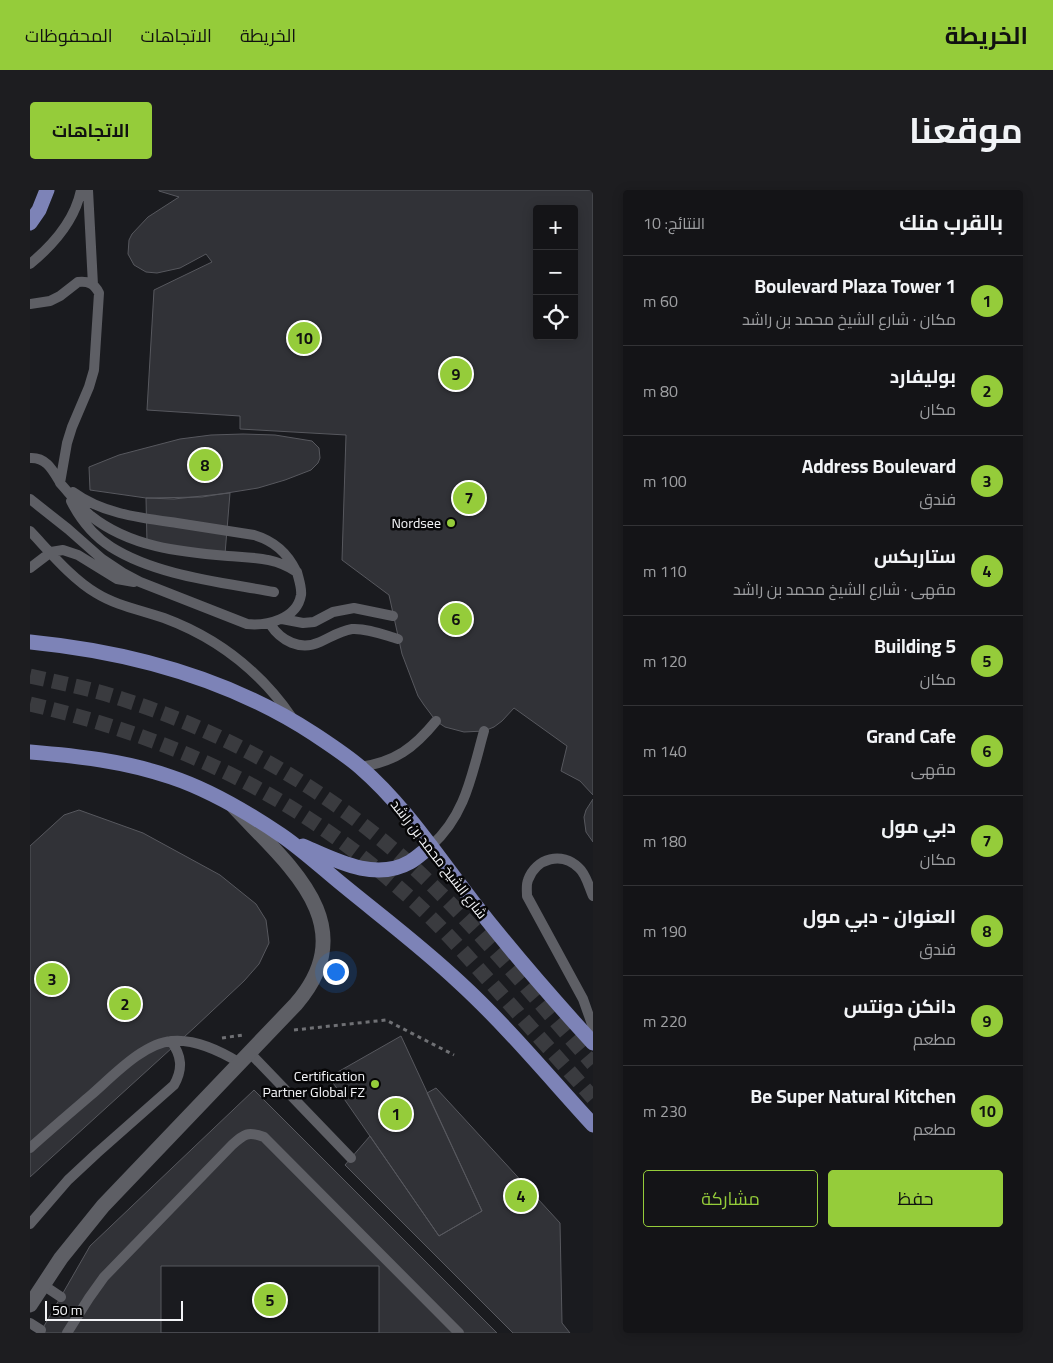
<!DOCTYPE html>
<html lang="ar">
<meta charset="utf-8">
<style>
:root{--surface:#141417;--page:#1d1d20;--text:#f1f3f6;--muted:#9d9ea1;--line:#333336;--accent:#95cc3a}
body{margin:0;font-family:Georgia,Cairo,serif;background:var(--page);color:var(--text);direction:rtl}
.controls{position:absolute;right:15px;top:15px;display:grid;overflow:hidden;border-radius:5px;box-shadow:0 2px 12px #0003}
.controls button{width:45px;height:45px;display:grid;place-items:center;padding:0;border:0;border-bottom:1px solid var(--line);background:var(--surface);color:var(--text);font:25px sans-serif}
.scale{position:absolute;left:15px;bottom:12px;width:138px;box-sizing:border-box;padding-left:5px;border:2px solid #f2f3f6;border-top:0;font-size:14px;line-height:18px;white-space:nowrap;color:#f2f3f6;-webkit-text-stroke:4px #060607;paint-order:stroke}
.you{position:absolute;left:305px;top:781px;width:18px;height:18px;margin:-12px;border:4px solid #fff;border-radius:50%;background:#1a73e8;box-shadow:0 0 0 8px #1a73e833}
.badge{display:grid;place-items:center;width:32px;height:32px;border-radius:50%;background:var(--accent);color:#111;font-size:16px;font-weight:700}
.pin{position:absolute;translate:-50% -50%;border:2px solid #fff;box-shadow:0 1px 5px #0006}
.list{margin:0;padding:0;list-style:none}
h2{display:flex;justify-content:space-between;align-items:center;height:65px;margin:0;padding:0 20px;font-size:21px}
h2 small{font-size:16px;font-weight:400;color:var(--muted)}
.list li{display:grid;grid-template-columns:32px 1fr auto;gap:15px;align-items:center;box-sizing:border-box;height:90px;padding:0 20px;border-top:1px solid var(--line)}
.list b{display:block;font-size:19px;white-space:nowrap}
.list p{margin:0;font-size:16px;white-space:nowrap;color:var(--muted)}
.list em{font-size:16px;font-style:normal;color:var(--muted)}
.actions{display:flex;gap:10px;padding:15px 20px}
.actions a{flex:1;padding:11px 0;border:1px solid var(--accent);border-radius:5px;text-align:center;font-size:18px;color:var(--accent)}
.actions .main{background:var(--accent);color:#111}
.icon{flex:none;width:28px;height:28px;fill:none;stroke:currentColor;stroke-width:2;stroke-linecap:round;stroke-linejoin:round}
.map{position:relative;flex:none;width:563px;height:1143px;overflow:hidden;direction:ltr;border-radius:5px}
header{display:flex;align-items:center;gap:30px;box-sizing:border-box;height:70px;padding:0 25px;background:var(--accent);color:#111}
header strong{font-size:24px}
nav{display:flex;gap:28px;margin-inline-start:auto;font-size:18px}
.intro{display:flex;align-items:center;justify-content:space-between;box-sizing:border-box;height:120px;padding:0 30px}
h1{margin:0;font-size:35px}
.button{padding:12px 22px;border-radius:5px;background:var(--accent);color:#111;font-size:18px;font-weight:700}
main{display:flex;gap:30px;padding:0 30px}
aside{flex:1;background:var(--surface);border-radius:5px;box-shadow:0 2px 12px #0003}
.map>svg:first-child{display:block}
.building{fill:#313237;stroke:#57585e;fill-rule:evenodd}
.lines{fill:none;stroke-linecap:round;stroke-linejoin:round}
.secondary-tunnel{stroke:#3a3b3f;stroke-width:15;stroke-dasharray:15 8;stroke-linecap:butt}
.path{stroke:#6f7074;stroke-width:3;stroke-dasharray:4 4;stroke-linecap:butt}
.lane{stroke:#5e5f65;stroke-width:10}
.street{stroke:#5e5f65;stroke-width:15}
.primary{stroke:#7d83b7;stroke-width:15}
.poi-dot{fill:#95cc3a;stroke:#060607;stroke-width:2}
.labels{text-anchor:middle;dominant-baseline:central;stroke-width:5;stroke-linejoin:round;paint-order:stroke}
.poi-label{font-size:14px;fill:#f2f3f6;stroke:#060607;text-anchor:end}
.street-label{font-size:14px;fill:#f2f3f6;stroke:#060607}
</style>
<header>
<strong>الخريطة</strong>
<nav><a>الخريطة</a><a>الاتجاهات</a><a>المحفوظات</a></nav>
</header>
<div class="intro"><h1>موقعنا</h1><a class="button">الاتجاهات</a></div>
<main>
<aside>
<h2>بالقرب منك<small>النتائج: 10</small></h2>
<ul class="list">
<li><span class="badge">1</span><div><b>Boulevard Plaza Tower 1</b><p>مكان · شارع الشيخ محمد بن راشد</p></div><em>60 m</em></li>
<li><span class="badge">2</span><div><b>بوليفارد</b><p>مكان</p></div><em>80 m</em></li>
<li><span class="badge">3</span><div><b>Address Boulevard</b><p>فندق</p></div><em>100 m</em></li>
<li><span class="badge">4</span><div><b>ستاربكس</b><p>مقهى · شارع الشيخ محمد بن راشد</p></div><em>110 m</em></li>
<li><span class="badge">5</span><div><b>Building 5</b><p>مكان</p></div><em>120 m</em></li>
<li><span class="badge">6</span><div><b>Grand Cafe</b><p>مقهى</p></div><em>140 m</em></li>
<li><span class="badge">7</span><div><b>دبي مول</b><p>مكان</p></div><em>180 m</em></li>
<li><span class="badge">8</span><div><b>العنوان - دبي مول</b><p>فندق</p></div><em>190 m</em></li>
<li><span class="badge">9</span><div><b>دانكن دونتس</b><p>مطعم</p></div><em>220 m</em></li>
<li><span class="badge">10</span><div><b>Be Super Natural Kitchen</b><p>مطعم</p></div><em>230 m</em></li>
</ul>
<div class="actions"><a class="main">حفظ</a><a>مشاركة</a></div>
</aside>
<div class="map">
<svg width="563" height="1143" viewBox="0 0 563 1143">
<rect width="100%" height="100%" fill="#1a1b1f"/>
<!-- building -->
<path class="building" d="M129 0H563V605L550 591 531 581 537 556 484 518 472 531 464 537 454 541 434 542 415 537 406 531 394 515 388 506 372 464 359 405 312 370 316 245 210 239V226L117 220 124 100 182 72 176 64 150 78 127 83 116 82 104 75 98 64 99 50 102 44 118 27 149 7 129 1ZM507 19H544V146H507Z
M213 244 245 245 282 251 289 258 290 268 288 273 281 280 255 290 228 298 172 307 116 308 60 300 59 277 89 265 150 249 181 245Z
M200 303 195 364 117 353 116 308 144 309Z
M563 609V652L556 642 554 627 556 620Z
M49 620 113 643 190 685 226 714 236 730 239 753 229 774 214 791 165 837 0 987V656L34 625Z
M371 846 452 1021 409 1046 299 887Z
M406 898 530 1033 532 1133 540 1143H483L315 975 340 946 409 1046 452 1021 397 903Z
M224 900 467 1143H10L60 1056Z
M131 1076H349V1143H131Z"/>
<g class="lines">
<!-- secondary-tunnel -->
<path class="secondary-tunnel" d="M0 486C31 493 62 499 92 509 211 547 321 613 409 702 463 756 512 816 563 874
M0 514C150 549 281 612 393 720 420 746 445 775 470 803 501 838 532 873 563 908"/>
<!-- path -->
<path class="path" d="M264 840 356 830 424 865
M192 848 213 845"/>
<!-- lane -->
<path class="lane" d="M58 0 63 95
M0 74C23 55 45 30 51 0
M0 114 20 111 30 106 48 92C58 91 64 93 69 103L64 180 59 197 42 237 37 253 30 293C40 304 49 316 61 326 100 357 150 362 198 366 224 368 245 367 267 382 269 390 272 398 271 405 267 429 237 436 217 434L110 392 93 383 72 369 38 339 0 309
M0 268C17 267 23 281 31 294
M43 302C73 324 111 328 147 333 172 337 198 341 224 345 244 351 257 362 266 381
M41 311C50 329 64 346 81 357 127 386 191 392 244 402
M0 341C20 362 41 388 66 403 87 416 111 420 134 428 188 448 231 482 263 529
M0 378 21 362 33 360 48 365 87 389 104 392
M252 429 273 433 284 432 303 422 324 418 363 426
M240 434C251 451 270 461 290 452 301 447 310 441 322 439 337 438 354 445 368 449
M330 577C365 572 384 558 406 531
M401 656C436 625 442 583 454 541
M563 706C559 697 556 684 549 678 532 661 506 668 498 690 496 695 497 701 497 706L553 809 563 837
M220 863 321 968
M0 958C20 940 40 923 61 905 82 887 113 853 142 851 166 849 190 861 210 873
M0 1034 38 990 67 963 144 895C153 879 152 866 141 851
M13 1095 31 1107
M0 1133 11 1140
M37 1143 59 1108 74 1087 202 955C214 944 218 941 234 947L429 1143"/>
<!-- street -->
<path class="street" d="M0 1115 31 1068 73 1016 266 814C335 734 257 674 204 617"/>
<!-- primary -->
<path class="primary" d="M0 33 9 20 17 0
M0 452C101 462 198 488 284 544 299 554 316 565 330 577 375 616 407 666 443 712 481 761 521 807 563 853
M0 562C48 566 95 571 141 587 180 600 217 622 251 645 273 660 292 678 313 695 352 727 392 757 429 792 477 836 519 887 563 935
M273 656C305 670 345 692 380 672 387 668 394 661 401 656"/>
</g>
<!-- markers -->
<g class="poi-dot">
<circle cx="421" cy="333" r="5"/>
<circle cx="345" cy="894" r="5"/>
</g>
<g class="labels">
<!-- poi labels -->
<g class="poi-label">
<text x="411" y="333">Nordsee</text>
<text x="335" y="886">Certification<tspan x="335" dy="16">Partner Global FZ</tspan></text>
</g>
<!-- street labels -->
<g class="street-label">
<text transform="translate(409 669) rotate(52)">شارع الشيخ محمد بن راشد</text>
</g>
</g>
</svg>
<div class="controls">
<button>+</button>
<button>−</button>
<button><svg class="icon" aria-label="locate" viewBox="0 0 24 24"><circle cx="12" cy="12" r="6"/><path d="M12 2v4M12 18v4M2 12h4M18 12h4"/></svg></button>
</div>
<div class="scale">50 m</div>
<div class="you"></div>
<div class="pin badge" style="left:366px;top:924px">1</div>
<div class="pin badge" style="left:95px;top:814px">2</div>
<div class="pin badge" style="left:22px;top:789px">3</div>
<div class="pin badge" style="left:491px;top:1006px">4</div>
<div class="pin badge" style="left:240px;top:1110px">5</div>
<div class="pin badge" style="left:426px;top:429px">6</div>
<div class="pin badge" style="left:439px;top:308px">7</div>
<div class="pin badge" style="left:175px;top:275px">8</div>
<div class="pin badge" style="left:426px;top:184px">9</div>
<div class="pin badge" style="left:274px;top:148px">10</div>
</div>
</main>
